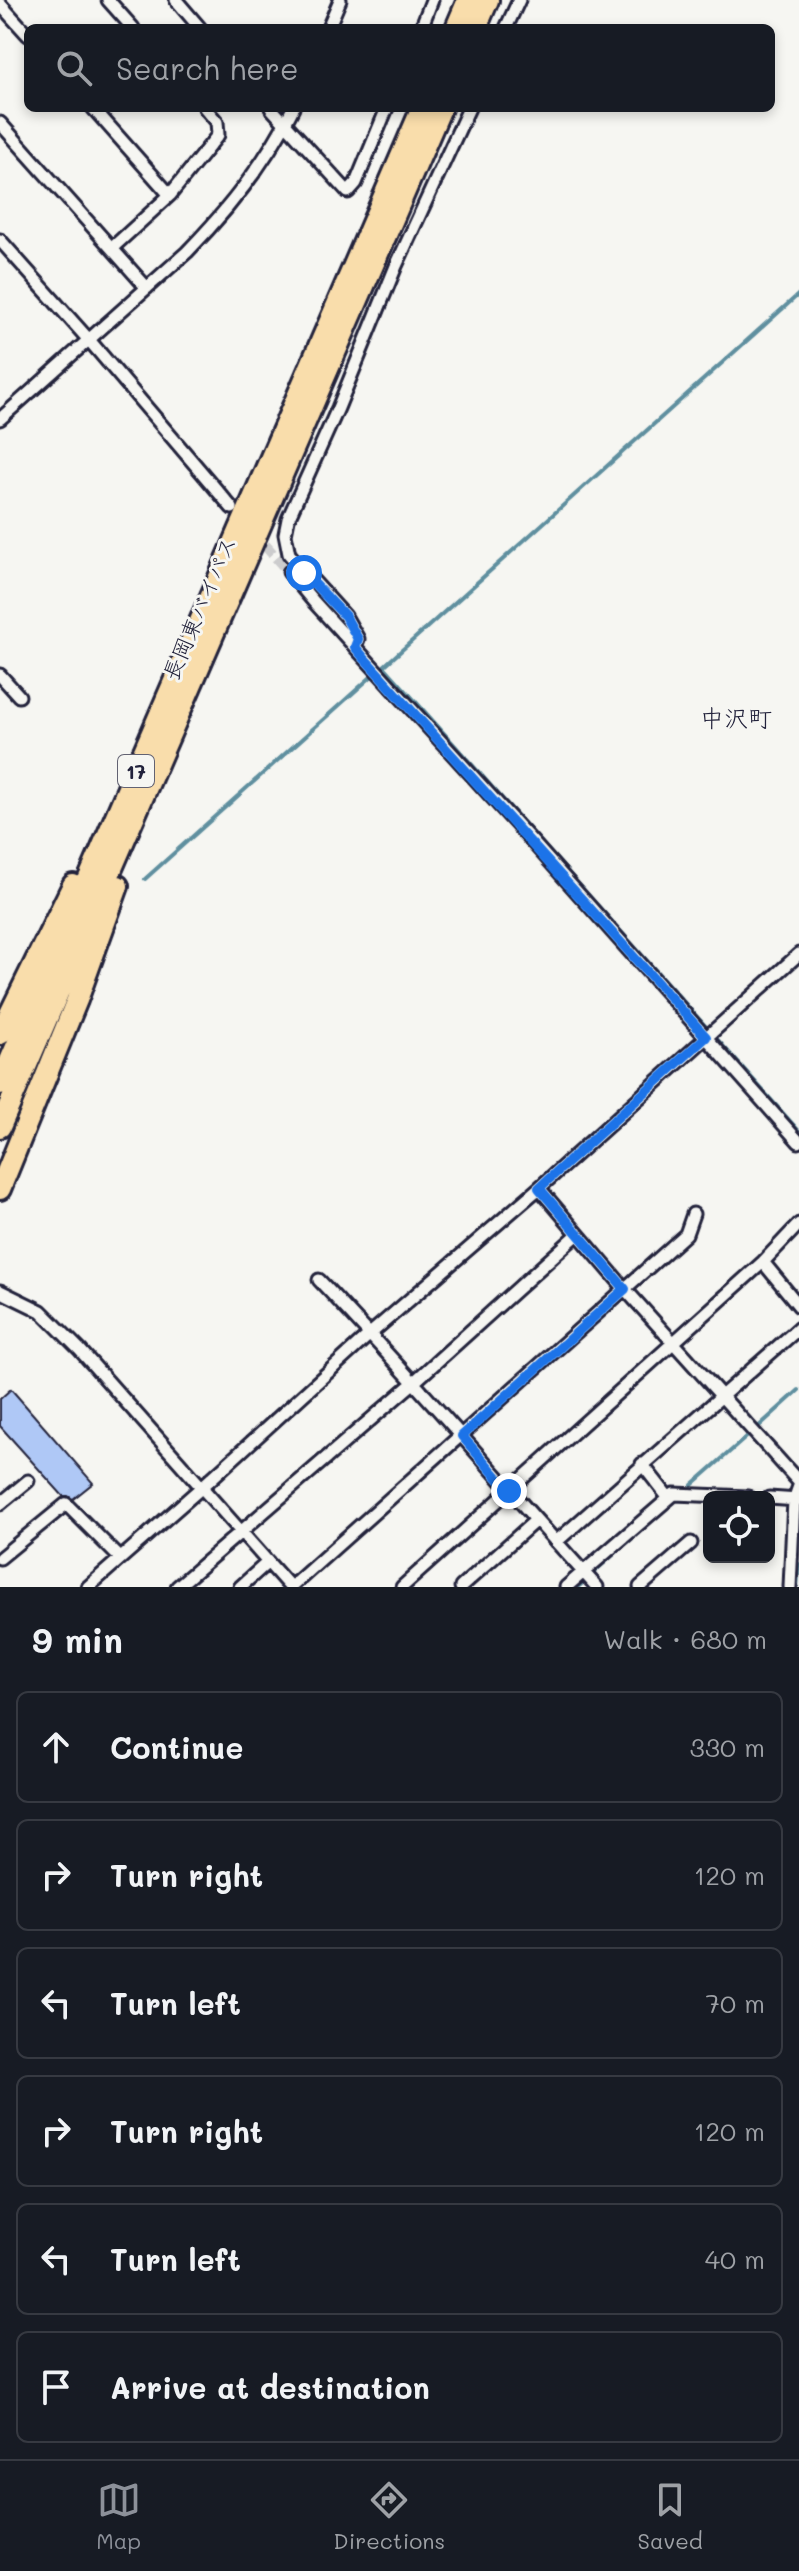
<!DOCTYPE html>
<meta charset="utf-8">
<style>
:root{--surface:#171b24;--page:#242831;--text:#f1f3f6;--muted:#9ea1a6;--line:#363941;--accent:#8c9099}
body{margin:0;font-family:Mali,"Klee One",sans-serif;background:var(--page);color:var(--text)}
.controls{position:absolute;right:24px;bottom:24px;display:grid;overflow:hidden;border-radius:12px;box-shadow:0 4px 12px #0003}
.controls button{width:72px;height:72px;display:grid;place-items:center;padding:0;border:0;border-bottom:2px solid var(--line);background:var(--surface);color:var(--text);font:40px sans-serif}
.stop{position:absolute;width:24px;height:24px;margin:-18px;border:6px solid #1a73e8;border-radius:50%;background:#fff}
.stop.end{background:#1a73e8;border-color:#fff;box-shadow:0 2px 8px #0008}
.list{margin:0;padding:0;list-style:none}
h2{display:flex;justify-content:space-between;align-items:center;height:104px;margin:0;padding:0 32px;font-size:34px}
h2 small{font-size:26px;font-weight:400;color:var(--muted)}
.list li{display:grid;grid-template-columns:52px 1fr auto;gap:24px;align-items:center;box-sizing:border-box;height:112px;margin:0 16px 16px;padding:0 16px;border:2px solid var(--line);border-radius:12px}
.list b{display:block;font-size:30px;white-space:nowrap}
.list em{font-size:26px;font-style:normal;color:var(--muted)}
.icon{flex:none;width:44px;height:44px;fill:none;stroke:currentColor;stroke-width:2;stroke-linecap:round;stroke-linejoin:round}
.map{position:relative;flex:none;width:799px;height:1587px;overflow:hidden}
.search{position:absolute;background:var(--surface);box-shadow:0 4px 12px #0003;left:24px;right:24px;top:24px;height:88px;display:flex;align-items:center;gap:20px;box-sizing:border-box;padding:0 28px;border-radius:12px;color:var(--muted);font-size:30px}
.sheet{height:872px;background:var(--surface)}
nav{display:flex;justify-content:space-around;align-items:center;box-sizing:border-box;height:112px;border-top:2px solid var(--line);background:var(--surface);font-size:22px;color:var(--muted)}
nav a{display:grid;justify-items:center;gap:4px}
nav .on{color:var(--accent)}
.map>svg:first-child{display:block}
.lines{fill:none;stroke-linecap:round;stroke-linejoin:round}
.stream{stroke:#5e8f9f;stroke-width:4}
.building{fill:#afc8f6;stroke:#22223b;stroke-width:2}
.street-tunnel{stroke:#cccccd;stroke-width:11;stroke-dasharray:11 5.5;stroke-linecap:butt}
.street-casing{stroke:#22223b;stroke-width:17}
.highway-casing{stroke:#22223b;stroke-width:26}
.street{stroke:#f6f6f2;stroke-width:11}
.highway{stroke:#f9ddab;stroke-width:20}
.route{stroke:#1a73e8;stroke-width:10}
.labels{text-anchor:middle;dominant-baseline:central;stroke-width:6;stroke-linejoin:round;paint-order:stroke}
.shield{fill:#f6f6f2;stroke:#626272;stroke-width:2}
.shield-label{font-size:20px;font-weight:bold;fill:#22223b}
.street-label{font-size:22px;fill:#22223b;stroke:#f6f6f2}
.neighbourhood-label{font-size:24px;fill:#22223b;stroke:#f6f6f2}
</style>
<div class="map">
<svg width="799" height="1587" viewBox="0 0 799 1587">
<rect width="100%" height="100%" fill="#f6f6f2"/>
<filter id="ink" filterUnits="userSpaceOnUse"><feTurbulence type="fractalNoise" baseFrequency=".0125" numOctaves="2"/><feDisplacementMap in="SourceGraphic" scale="16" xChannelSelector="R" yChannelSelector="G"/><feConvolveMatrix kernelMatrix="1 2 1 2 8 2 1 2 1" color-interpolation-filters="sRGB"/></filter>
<g filter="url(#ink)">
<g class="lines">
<!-- stream -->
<path class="stream" d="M799 294 384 666 799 1131
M145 879 372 676
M757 1428 799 1390
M692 1485 750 1434
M593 1573 639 1532
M578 1587 585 1581
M797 1587 799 1564"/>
</g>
<!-- building -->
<path class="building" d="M11 1389 93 1483 73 1499 68 1496H63L0 1426V1399Z"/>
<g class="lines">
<!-- street-tunnel -->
<path class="street-tunnel" d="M254 533 289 572"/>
<defs>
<path id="street" d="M108 0 133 28
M176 0 200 28
M0 4 28 35
M328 28 340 0
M421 28 432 0
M506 28 519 0
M93 108 170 195
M271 108 348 192 356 183 387 108
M0 123 147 288
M0 240 89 340 232 508
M112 248 170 195 218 135 217 122 205 108
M0 419 187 252C229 209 266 163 293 108
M289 572 314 602 529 838 799 1142
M355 647 358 639 345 616 289 554 285 534 288 519 338 408 396 266 469 108
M0 675 19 696
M539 1188 625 1289 799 1482
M763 1262 799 1306
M319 1280C414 1380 504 1485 597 1587
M0 1291 41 1311 80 1350 290 1587
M642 1464 668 1497
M769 1498 798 1500
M0 1504 28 1481
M556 1542 799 1328
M0 1558 66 1504 120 1558
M88 1587 202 1487 370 1334 539 1188 799 954
M177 1587 413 1383 578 1234
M240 1587 268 1562
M291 1587 686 1234 693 1214
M402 1587 763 1262 799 1224
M461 1587 536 1520
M566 1587 674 1494 748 1497
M640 1587 691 1543
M790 1587 794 1500 799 1486"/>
<path id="highway" d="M456 28 468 0
M476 28 488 0
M0 1034 73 885
M0 1084 422 108
M0 1127 441 108
M0 1189 77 1000 118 886"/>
</defs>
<!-- street casing -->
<use href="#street" class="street-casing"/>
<!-- highway casing -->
<use href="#highway" class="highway-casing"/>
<!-- street -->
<use href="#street" class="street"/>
<!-- highway -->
<use href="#highway" class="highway"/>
</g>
</g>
<g class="lines" filter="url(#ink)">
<!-- route -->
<path class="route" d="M304 573 345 616 358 639 355 647 364 658 706 1037 539 1188 625 1289 462 1436 509 1491"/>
</g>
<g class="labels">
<!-- shield labels -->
<rect class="shield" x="118" y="755" width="36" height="32" rx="6"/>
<g class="shield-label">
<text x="136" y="771">17</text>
</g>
<!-- street labels -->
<g class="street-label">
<text transform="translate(199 608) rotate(-67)">長岡東バイパス</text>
</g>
<!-- neighbourhood labels -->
<g class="neighbourhood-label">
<text x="736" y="717">中沢町</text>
</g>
</g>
</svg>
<div class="controls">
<button><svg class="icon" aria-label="locate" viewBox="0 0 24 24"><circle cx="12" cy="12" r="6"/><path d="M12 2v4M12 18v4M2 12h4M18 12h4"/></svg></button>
</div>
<div class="stop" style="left:304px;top:573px"></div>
<div class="stop end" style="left:509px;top:1491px"></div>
<div class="search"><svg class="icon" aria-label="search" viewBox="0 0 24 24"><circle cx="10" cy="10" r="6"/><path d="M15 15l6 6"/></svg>Search here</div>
</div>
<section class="sheet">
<h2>9 min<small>Walk · 680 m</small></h2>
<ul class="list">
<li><svg class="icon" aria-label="ahead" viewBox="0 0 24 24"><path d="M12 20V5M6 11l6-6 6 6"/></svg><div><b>Continue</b></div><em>330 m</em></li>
<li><svg class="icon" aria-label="right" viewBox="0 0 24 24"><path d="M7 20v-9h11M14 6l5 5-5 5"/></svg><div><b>Turn right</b></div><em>120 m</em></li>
<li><svg class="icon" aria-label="left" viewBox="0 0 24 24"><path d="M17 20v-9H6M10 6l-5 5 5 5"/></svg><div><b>Turn left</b></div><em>70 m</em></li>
<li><svg class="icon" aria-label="right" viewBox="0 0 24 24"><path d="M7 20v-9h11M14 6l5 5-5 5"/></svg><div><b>Turn right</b></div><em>120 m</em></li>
<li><svg class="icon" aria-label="left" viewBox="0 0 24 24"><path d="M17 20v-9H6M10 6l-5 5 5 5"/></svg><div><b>Turn left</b></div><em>40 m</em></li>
<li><svg class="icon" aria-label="arrive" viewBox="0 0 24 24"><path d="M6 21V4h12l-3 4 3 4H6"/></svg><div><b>Arrive at destination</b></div></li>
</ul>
</section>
<nav>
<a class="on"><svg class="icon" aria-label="map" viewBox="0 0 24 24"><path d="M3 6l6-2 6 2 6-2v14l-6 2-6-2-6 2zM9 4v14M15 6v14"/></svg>Map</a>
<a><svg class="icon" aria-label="directions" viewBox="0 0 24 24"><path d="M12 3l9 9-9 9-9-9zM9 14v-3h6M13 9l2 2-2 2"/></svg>Directions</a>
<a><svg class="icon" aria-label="saved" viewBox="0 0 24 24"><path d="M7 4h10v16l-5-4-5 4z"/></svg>Saved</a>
</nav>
